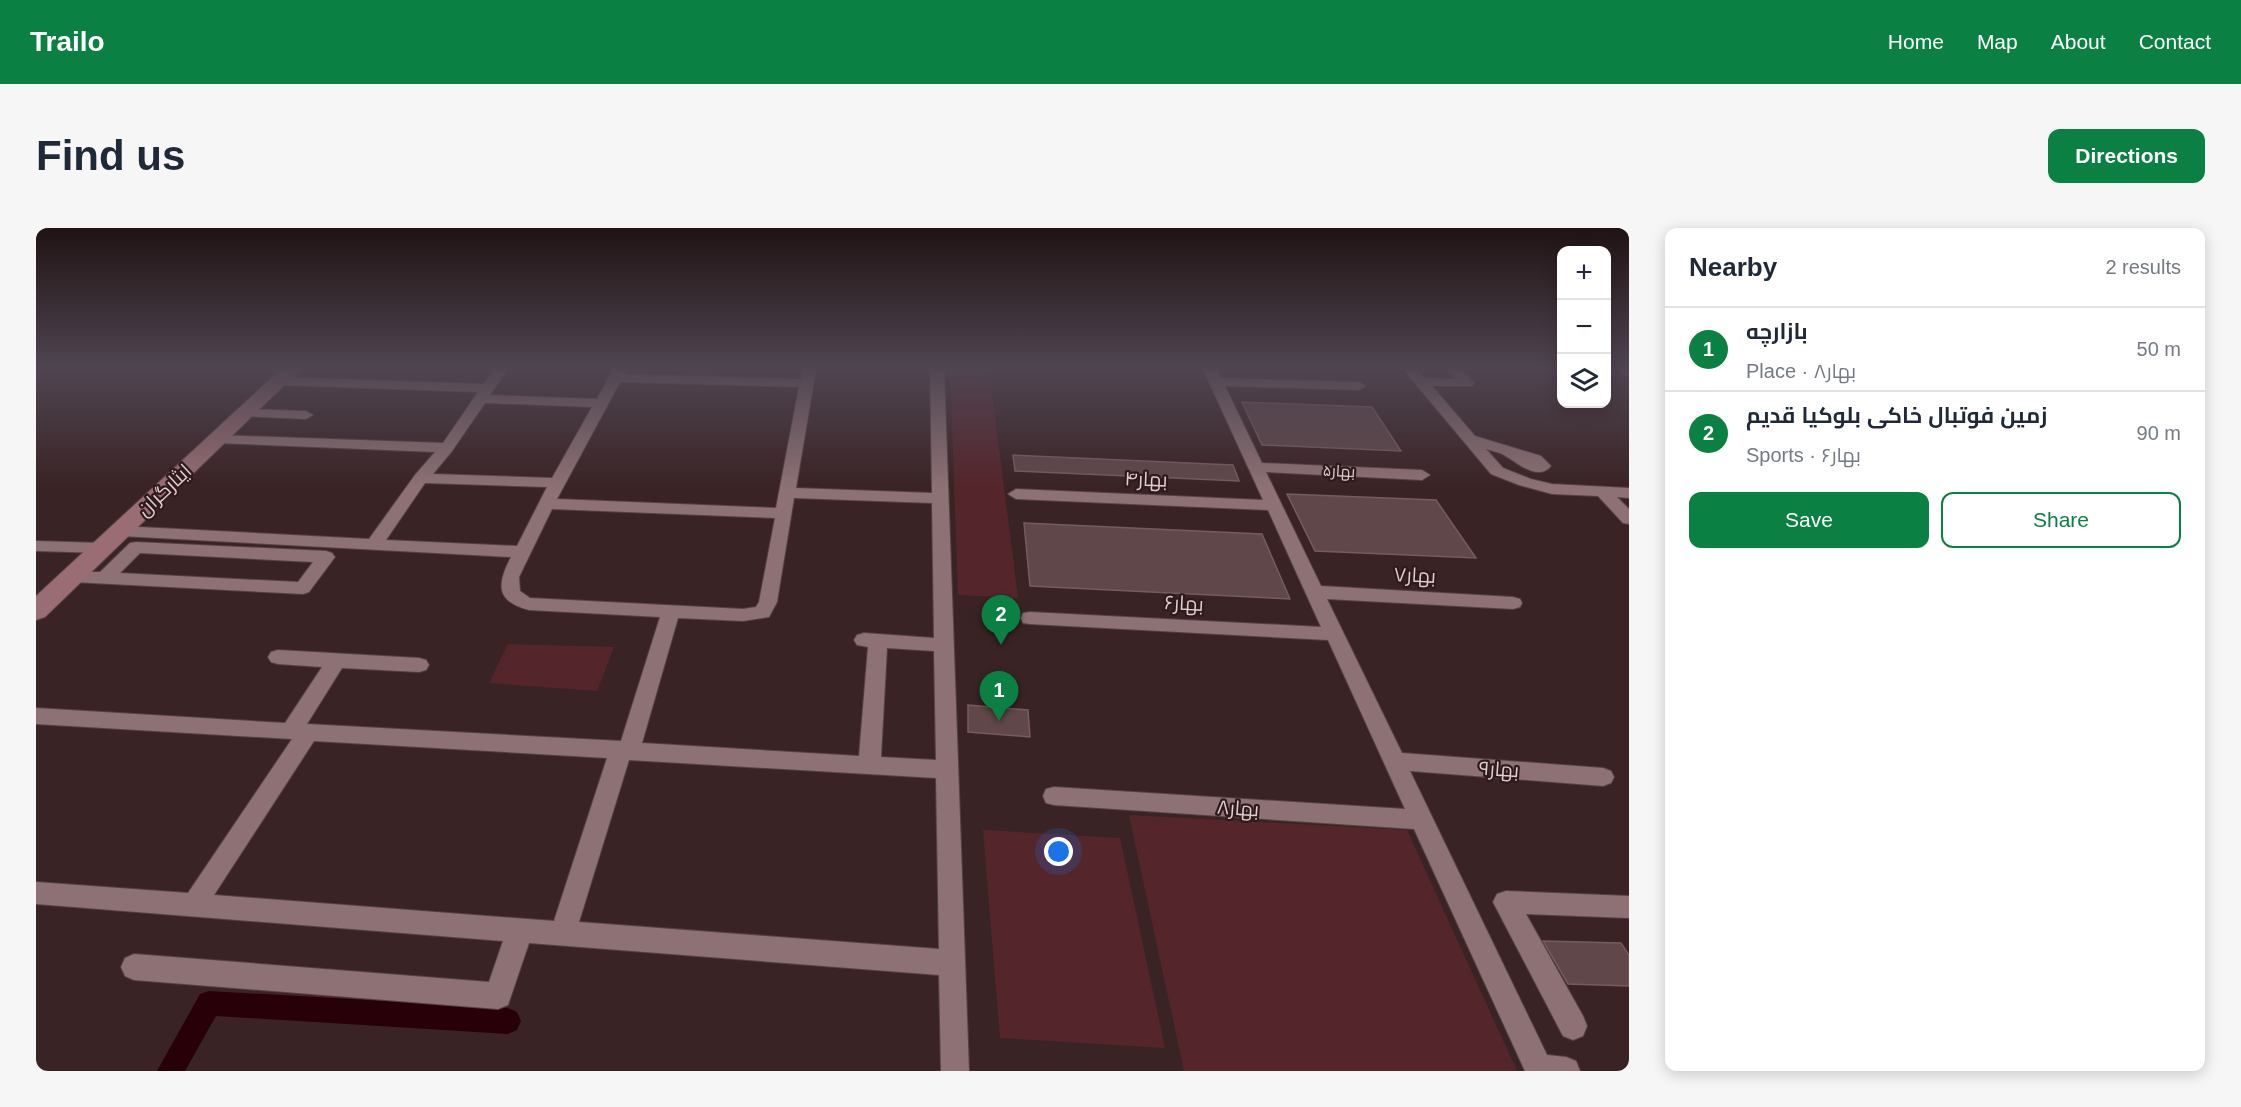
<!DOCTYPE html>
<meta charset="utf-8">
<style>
:root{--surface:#fff;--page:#f6f6f7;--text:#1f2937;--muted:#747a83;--line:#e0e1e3;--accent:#0b8043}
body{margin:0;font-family:Arial,Cairo,sans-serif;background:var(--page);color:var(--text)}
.controls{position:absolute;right:18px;top:18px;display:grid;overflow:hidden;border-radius:12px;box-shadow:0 3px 15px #0003}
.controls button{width:54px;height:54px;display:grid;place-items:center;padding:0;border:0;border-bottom:2px solid var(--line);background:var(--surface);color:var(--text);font:30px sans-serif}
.you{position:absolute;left:1023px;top:624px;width:21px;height:21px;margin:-15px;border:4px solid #fff;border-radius:50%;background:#1a73e8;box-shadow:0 0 0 9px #1a73e833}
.badge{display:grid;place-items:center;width:39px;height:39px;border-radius:50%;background:var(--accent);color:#fff;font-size:20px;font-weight:700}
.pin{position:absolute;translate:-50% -50px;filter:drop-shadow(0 2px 3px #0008)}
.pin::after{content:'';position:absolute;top:32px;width:21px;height:18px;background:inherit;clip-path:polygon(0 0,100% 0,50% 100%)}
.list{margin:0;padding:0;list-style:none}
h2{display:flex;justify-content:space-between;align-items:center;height:78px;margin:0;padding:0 24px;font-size:26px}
h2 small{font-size:20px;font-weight:400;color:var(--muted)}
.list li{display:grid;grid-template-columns:39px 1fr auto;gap:18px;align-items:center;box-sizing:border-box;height:84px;padding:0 24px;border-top:2px solid var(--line)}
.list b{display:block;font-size:22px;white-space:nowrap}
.list p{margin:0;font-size:20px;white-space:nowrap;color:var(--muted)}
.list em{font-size:20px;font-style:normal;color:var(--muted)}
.actions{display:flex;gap:12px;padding:18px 24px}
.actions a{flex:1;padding:14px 0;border:2px solid var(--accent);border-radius:12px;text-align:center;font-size:21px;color:var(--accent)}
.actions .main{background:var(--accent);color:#fff}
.icon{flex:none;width:33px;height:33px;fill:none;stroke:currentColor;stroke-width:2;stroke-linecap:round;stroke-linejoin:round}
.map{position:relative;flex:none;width:1593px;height:843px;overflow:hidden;border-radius:12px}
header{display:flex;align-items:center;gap:36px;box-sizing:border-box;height:84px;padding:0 30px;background:var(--accent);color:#fff}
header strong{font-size:28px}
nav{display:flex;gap:33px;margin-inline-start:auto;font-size:21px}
.intro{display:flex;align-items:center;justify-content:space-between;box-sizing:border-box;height:144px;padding:0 36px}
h1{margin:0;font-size:42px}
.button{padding:15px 27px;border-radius:12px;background:var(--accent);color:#fff;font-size:21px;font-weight:700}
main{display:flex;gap:36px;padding:0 36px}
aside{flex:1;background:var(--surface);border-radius:12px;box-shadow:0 3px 15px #0003}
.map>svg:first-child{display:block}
.green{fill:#55252c}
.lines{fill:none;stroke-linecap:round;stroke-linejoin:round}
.canal{fill:#280008;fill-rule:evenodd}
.building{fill:#604749;stroke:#775c5e;stroke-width:1.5}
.street-casing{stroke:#554244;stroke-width:2}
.secondary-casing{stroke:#554244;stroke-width:2}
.street{fill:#8d7174;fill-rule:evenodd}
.secondary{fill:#996d73;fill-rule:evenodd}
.labels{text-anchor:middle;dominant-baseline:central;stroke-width:4.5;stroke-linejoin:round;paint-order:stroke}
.far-street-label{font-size:16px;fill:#ddcecf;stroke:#2f191c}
.street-label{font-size:20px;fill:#ddcecf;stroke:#2f191c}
</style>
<header>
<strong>Trailo</strong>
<nav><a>Home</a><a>Map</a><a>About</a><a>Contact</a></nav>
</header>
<div class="intro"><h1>Find us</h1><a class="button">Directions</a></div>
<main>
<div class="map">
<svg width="1593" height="843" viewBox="0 0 1593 843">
<rect width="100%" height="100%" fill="#3a2325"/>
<!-- green -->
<path class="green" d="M914 141H953L982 370 922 367Z
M472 416 578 419 561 463 453 455Z
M1093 587 1371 602 1481 843H1148Z
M947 602 1084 610 1129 820 964 810Z"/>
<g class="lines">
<!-- canal -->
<path class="canal" d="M173 763 472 780 481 784 485 793 481 802 472 806 180 788 149 843H121L164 766Z"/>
</g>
<!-- building -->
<path class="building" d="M1206 174 1336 179 1365 223 1226 217Z
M977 227 1197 237 1203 253 979 243Z
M1251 266 1400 272 1440 330 1279 323Z
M988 295 1226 306 1254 371 994 358Z
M932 477 992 482 994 509 932 504Z
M1507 713 1585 715 1593 727V758L1532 756Z"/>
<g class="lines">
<defs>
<path id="street" d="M458 141H472L454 167 561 171 577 141H591L588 146 765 151 766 141H780L760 260 896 265 894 141H908L933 843H905L903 747 493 715 472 777 462 781 98 752 89 748 85 739 89 730 98 726 453 754 467 713 0 676V654L152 665 256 511 0 496V480L249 495 286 439 242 436 235 434 232 429 235 424 242 422 383 430 390 432 393 437 390 442 383 444 306 440 271 496 585 513 624 389 493 382C459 373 461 356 475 329L84 308 78 307 76 303 78 299 84 298 333 311 379 247 399 224 181 215 174 211 181 207 407 215 442 164 243 157 236 153 243 149 448 156ZM584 154 763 159 740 280 521 271ZM449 175 556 179 516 250 397 246 416 223ZM389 255 511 259 481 318 350 312ZM758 270 896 275 898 410 828 405 821 407 818 412 821 417 832 419 823 528 606 515 642 390 707 393 733 389 741 374ZM516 281 739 290 723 374 720 379 707 381 494 370 484 363 483 349ZM851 420 898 423 900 532 845 529ZM278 513 571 530 518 693 178 667ZM593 532 900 550 903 721 543 694Z
M1167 141H1181L1185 150 1323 154 1330 158 1323 162 1189 158 1226 235 1386 242 1394 247 1386 252 1230 244 1285 358 1477 369 1484 371 1486 375 1484 379 1477 381 1291 371 1366 525 1567 540 1575 543 1578 549 1575 555 1567 558 1374 543 1511 827 1530 829 1540 833 1544 843H1489L1378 601 1018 577 1010 575 1007 568 1010 561 1018 559 1369 581 1292 412 994 396 987 395 985 390 987 385 994 384 1285 399 1232 282 980 271 972 266 980 261 1227 272Z
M1367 141H1381L1389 150 1420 151 1411 141H1425L1438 155 1436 158H1396L1439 208 1505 228 1515 238C1501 254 1481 234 1468 227 1463 224 1456 223 1450 221L1467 240 1495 251 1516 256 1593 260V270L1581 269 1593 281V296L1587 295 1562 268 1516 266 1483 257 1455 246Z
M1583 141H1593V148L1588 147Z
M209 181 270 183 277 187 270 191 204 188 202 185 204 182Z
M0 313 67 315 73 316 76 320 73 324 67 325 0 323Z
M100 314 290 323 296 325 299 329 273 364 267 366 36 354 30 352 27 348 30 344H64L94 315ZM104 325 277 334 262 354 84 345Z
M1470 663 1593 668V690L1490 686 1547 788 1551 798 1547 808 1537 812 1527 808 1457 674 1461 666Z"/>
<path id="secondary" d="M245 141H265L9 389 0 392V368Z"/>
</defs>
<!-- street casing -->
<use href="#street" class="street-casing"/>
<!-- secondary casing -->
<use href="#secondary" class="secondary-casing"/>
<!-- street -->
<use href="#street" class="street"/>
<!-- secondary -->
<use href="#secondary" class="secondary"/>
</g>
<!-- sky -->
<linearGradient id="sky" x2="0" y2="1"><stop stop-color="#201314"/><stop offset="0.54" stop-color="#4f4551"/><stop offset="1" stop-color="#4f4551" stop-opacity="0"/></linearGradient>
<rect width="1593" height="259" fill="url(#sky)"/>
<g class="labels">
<!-- far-street labels -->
<g class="far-street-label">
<text transform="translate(1303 243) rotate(3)">بهار۵</text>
</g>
<!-- street labels -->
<g class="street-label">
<text transform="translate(1110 251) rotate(2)">بهار۴</text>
<text transform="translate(128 262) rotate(-43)">ایثارگران</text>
<text transform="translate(1379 347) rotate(3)">بهار۷</text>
<text transform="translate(1148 375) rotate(3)">بهار۶</text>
<text transform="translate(1463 541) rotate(4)">بهار۹</text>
<text transform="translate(1202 580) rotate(4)">بهار۸</text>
</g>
</g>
</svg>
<div class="controls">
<button>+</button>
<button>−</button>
<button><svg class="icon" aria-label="layers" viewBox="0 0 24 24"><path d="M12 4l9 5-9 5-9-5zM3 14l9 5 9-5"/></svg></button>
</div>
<div class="you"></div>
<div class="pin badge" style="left:963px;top:493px">1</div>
<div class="pin badge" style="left:965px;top:417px">2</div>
</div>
<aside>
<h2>Nearby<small>2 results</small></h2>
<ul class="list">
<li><span class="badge">1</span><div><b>بازارچه</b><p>Place · بهار۸</p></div><em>50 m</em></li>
<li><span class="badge">2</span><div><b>زمین فوتبال خاکی بلوکیا قدیم</b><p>Sports · بهار۶</p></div><em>90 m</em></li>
</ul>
<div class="actions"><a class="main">Save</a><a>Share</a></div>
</aside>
</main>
